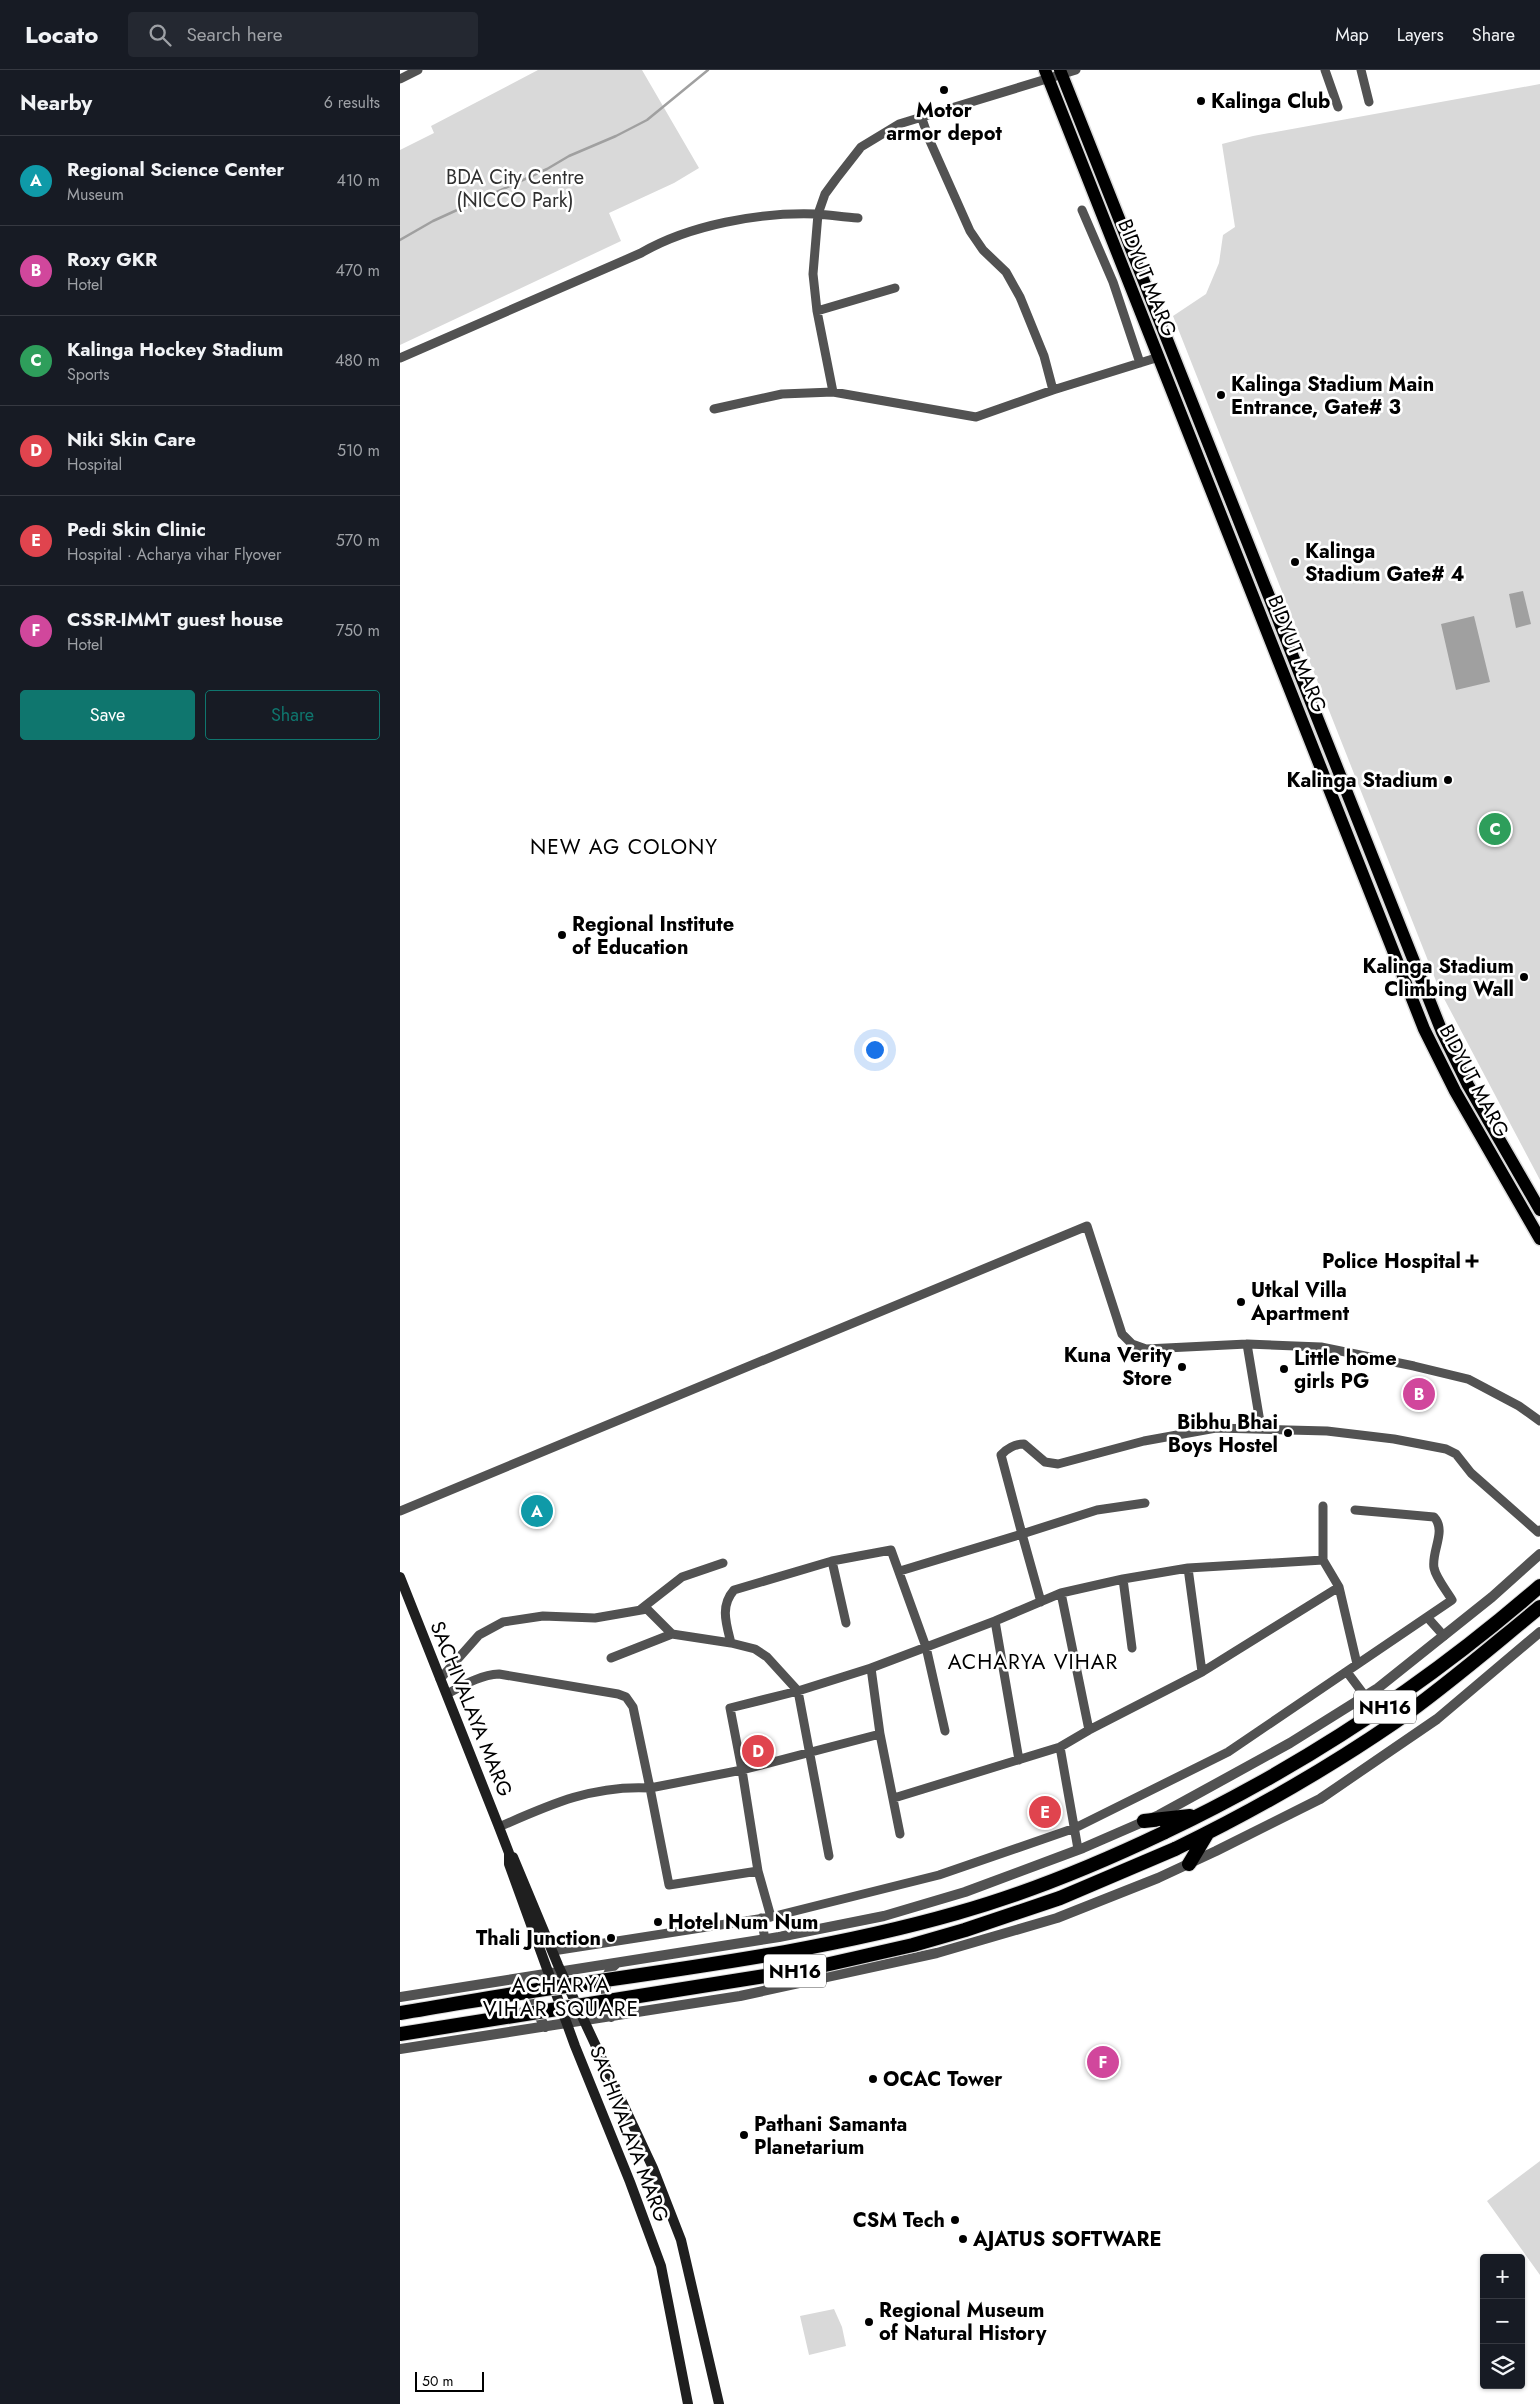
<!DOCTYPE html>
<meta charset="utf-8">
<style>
:root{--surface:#171b24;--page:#242831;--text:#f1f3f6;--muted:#9ea1a6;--line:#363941;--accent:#0f766e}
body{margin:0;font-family:Jost,sans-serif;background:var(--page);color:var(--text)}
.controls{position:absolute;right:15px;bottom:15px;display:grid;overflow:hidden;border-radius:5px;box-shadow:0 1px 4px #0004}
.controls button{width:45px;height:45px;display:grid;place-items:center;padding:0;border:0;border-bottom:1px solid var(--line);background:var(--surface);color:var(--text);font:25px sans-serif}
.scale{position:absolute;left:15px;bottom:12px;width:69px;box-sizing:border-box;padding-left:5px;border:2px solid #000;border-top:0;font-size:14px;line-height:18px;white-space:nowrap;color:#000;-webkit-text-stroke:4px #fff;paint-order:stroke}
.you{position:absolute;left:474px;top:979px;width:18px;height:18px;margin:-12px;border:4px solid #fff;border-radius:50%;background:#1a73e8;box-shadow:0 0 0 8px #1a73e833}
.badge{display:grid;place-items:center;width:32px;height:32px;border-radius:50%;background:var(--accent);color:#fff;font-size:16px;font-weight:700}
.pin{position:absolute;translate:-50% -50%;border:2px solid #fff;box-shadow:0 1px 5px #0006}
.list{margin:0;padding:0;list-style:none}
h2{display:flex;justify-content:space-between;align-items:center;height:65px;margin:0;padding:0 20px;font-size:21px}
h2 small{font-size:16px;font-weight:400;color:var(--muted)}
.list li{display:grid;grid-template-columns:32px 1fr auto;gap:15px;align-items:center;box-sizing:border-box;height:90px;padding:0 20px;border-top:1px solid var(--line)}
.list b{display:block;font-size:19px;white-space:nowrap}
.list p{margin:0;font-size:16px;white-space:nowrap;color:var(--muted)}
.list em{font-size:16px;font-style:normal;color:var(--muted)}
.actions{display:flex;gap:10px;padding:15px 20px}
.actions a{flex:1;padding:11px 0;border:1px solid var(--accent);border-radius:5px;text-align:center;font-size:18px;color:var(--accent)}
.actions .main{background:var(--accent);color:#fff}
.icon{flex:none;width:28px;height:28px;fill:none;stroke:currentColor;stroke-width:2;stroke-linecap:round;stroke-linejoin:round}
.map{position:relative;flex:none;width:1140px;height:2334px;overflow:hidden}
header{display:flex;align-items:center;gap:30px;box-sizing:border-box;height:70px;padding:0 25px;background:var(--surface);border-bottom:1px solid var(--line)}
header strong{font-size:24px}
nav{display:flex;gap:28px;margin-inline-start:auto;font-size:18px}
.search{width:350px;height:45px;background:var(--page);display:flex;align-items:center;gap:12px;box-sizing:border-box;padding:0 18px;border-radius:5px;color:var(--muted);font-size:19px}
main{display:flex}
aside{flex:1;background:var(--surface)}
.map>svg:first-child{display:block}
.green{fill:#d9d9d9}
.water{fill:#a0a0a0}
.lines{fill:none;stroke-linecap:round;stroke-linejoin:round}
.stream{stroke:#a0a0a0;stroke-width:2.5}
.primary-casing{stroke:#dbdbdb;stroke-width:15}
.trunk-casing{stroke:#dbdbdb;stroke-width:16}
.minor{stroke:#525252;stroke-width:9}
.tertiary{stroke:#525252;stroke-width:10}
.secondary{stroke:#1f1f1f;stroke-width:10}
.primary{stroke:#000;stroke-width:12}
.trunk{stroke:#000;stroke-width:14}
.trunk-bridge-casing{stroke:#dbdbdb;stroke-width:16;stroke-linecap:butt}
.trunk-bridge{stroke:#000;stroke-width:14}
.poi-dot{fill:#000;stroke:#fff;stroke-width:2}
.labels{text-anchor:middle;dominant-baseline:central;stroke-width:5;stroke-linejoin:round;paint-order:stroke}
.shield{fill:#fff;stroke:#4c4c4c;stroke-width:1}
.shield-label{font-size:19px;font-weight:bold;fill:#000}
.poi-label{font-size:20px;font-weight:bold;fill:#000;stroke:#fff;text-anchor:start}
.park-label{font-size:20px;fill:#303030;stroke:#fff}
.street-label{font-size:20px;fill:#000;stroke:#fff}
.neighbourhood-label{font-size:21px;letter-spacing:1px;fill:#000;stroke:#fff}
</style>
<header>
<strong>Locato</strong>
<div class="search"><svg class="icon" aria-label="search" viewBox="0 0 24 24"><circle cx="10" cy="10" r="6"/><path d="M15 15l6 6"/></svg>Search here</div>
<nav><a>Map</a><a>Layers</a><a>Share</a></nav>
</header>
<main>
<aside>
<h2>Nearby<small>6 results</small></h2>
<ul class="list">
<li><span class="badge" style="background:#0f9aa8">A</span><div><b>Regional Science Center</b><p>Museum</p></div><em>410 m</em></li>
<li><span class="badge" style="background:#d1479c">B</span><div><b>Roxy GKR</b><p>Hotel</p></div><em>470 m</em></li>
<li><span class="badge" style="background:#2e9e5b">C</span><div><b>Kalinga Hockey Stadium</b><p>Sports</p></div><em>480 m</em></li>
<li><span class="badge" style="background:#e0444e">D</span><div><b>Niki Skin Care</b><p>Hospital</p></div><em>510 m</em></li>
<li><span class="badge" style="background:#e0444e">E</span><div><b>Pedi Skin Clinic</b><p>Hospital · Acharya vihar Flyover</p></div><em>570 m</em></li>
<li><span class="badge" style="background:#d1479c">F</span><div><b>CSSR-IMMT guest house</b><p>Hotel</p></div><em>750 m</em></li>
</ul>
<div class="actions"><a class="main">Save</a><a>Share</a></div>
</aside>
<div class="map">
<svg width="1140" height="2334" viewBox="0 0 1140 2334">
<rect width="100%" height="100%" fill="#fff"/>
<!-- green -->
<path class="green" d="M138 0H242L299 98 274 113 209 143 221 171 0 275V80L34 63 31 56Z
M1140 14V1110L1040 921 773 246 806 224 819 193 823 165 835 157 822 74 853 66Z
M1140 2091V2205L1087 2131Z
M434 2239 442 2257 446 2276 409 2285 400 2246Z"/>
<!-- water -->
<path class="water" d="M1123 521 1131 554 1116 558 1109 524Z
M1074 546 1090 612 1056 620 1041 554Z"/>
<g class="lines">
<!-- stream -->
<path class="stream" d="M0 170 33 151 147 99 169 86 216 66 247 50 308 0"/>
<defs>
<path id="primary" d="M645 0 1024 959 1055 1021 1140 1169
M660 0 1042 962 1068 1015 1140 1140"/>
<path id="trunk" d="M744 1751 790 1746
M763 1763C900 1698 1026 1615 1140 1516
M775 1779C851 1742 925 1700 995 1652 1045 1617 1092 1576 1140 1537
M789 1794 807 1764"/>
</defs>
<!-- primary casing -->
<use href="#primary" class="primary-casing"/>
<!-- trunk casing -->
<use href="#trunk" class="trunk-casing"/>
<!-- minor -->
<path class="minor" d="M925 0 938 37
M961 0 969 32
M0 9 18 0
M521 46 529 69 570 161 583 180 606 202 620 227 644 286 653 320
M682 140 713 212 740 293
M417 241 495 218
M0 288 241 183C289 155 360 142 416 144 430 145 444 147 458 148
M433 322 417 241 413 204 418 144 425 124 436 109 461 77 499 54 676 0
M314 339 382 324 433 322 576 347 653 320 759 287
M847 1274 861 1358
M745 1433 697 1440 622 1464 601 1385C606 1379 615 1374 624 1374L645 1392 658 1394 744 1371 816 1358 927 1361 994 1369 1046 1379 1056 1384 1071 1403 1138 1462 1140 1460
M923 1436V1490L939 1517 957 1594
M0 1441 687 1156 722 1264 732 1274 746 1279 847 1274 921 1277 1014 1296 1068 1309 1119 1336 1140 1351
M432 1491 446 1553
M788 1498 802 1602
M500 1501 622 1464 641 1532
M723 1509 732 1578
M661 1523 689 1660 660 1677 678 1779
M241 1539 282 1507 323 1493
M1027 1547 1044 1566
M595 1551 619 1690
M331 1573C326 1553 320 1536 334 1520L432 1491 491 1480 526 1577 545 1661
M211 1588 272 1564 331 1573 355 1579 367 1587 398 1621 429 1786
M947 1602 965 1626
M40 1609 79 1565 103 1552 143 1546 195 1548 247 1539 272 1564
M47 1624C64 1615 80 1605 99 1604L218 1624 226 1627 233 1637 250 1718C193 1715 151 1734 99 1757
M689 1660 802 1602 939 1517
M480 1664 471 1598 595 1551 661 1523 723 1509 788 1498 923 1490
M494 1728 660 1677
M358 1801 269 1815 250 1718 342 1700 330 1638 398 1621 471 1598
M371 1847 358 1801 342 1700 480 1664 500 1764
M361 1848 365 1869
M153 1881 371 1847 539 1805 675 1758 828 1682 1052 1530C1046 1520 1036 1508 1034 1498 1031 1481 1047 1461 1034 1447L955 1440"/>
<!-- tertiary -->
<path class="tertiary" d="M123 1916 145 1957
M0 1927 379 1867 484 1846 565 1822 683 1778 759 1745 890 1673 978 1618 1092 1527 1140 1484
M211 1947C206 1929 200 1905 217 1893
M0 1979 340 1926 537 1883 657 1848 758 1808 816 1781 920 1729 1037 1649 1140 1562"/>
<!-- secondary -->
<path class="secondary" d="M0 1507 99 1757 109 1783V1794L175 1976 230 2112 261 2196 288 2334
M113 1787 158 1895 253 2098 281 2170 319 2334"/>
<!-- primary -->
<use href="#primary" class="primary"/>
<!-- trunk -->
<use href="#trunk" class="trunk"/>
<defs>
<path id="trunk-bridge" d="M0 1943C57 1934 114 1923 172 1915 301 1896 431 1879 557 1843 628 1823 696 1795 763 1763
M0 1964 403 1900 513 1875 565 1860 660 1828 775 1779"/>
</defs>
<!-- trunk-bridge casing -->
<use href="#trunk-bridge" class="trunk-bridge-casing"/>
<!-- trunk-bridge -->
<use href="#trunk-bridge" class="trunk-bridge"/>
</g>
<!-- markers -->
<g class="poi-dot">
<circle cx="544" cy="20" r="5"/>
<circle cx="801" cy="31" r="5"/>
<circle cx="821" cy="325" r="5"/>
<circle cx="895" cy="492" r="5"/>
<circle cx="1048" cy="710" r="5"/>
<circle cx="162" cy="865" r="5"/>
<circle cx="1124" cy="907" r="5"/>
<path d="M1069.5 1183.5h5v5h5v5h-5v5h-5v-5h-5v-5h5z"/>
<circle cx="841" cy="1232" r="5"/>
<circle cx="782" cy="1297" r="5"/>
<circle cx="884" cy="1299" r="5"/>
<circle cx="888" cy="1363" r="5"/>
<circle cx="258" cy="1852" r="5"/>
<circle cx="211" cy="1868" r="5"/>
<circle cx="473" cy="2009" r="5"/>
<circle cx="344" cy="2065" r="5"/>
<circle cx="555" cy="2150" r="5"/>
<circle cx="563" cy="2169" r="5"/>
<circle cx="469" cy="2252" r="5"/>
</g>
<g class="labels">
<!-- shield labels -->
<g class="shield">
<rect x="954" y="1620.5" width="62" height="33" rx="4"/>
<rect x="364" y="1884.5" width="62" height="33" rx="4"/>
</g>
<g class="shield-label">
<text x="985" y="1637">NH16</text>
<text x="395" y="1901">NH16</text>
</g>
<!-- poi labels -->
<g class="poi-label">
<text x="811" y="31">Kalinga Club</text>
<text x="544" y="40" text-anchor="middle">Motor<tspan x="544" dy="23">armor depot</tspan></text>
<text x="831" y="314">Kalinga Stadium Main<tspan x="831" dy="23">Entrance, Gate# 3</tspan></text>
<text x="905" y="481">Kalinga<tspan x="905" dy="23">Stadium Gate# 4</tspan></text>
<text x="1038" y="710" text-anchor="end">Kalinga Stadium</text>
<text x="172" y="854">Regional Institute<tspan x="172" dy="23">of Education</tspan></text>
<text x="1114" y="896" text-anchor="end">Kalinga Stadium<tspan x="1114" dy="23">Climbing Wall</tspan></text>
<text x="1061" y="1191" text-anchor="end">Police Hospital</text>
<text x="851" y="1220">Utkal Villa<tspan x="851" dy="23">Apartment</tspan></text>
<text x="772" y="1285" text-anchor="end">Kuna Verity<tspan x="772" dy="23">Store</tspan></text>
<text x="894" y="1288">Little home<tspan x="894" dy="23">girls PG</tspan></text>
<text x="878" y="1352" text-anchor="end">Bibhu Bhai<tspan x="878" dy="23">Boys Hostel</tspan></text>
<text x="268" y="1852">Hotel Num Num</text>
<text x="201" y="1868" text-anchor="end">Thali Junction</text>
<text x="483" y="2009">OCAC Tower</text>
<text x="354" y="2054">Pathani Samanta<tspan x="354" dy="23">Planetarium</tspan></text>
<text x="545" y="2150" text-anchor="end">CSM Tech</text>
<text x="573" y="2169">AJATUS SOFTWARE</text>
<text x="479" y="2240">Regional Museum<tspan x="479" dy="23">of Natural History</tspan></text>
</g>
<!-- park labels -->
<g class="park-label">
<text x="115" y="107">BDA City Centre<tspan x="115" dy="23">(NICCO Park)</tspan></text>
</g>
<!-- street labels -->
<g class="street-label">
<text transform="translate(747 208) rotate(68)">BIDYUT MARG</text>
<text transform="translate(897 584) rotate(68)">BIDYUT MARG</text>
<text transform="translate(1074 1011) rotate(62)">BIDYUT MARG</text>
<text transform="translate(71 1639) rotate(68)">SACHIVALAYA MARG</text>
<text transform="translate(229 2064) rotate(69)">SACHIVALAYA MARG</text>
</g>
<!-- neighbourhood labels -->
<g class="neighbourhood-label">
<text x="224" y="777">NEW AG COLONY</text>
<text x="633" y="1592">ACHARYA VIHAR</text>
<text x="161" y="1915">ACHARYA<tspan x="161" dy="24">VIHAR SQUARE</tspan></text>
</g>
</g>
</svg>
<div class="controls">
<button>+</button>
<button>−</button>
<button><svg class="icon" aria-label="layers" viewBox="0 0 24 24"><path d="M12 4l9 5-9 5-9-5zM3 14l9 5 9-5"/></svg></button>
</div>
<div class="scale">50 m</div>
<div class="you"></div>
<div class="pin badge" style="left:137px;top:1441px;background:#0f9aa8">A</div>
<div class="pin badge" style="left:1019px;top:1324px;background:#d1479c">B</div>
<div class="pin badge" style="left:1095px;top:759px;background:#2e9e5b">C</div>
<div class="pin badge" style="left:358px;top:1681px;background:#e0444e">D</div>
<div class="pin badge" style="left:645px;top:1742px;background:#e0444e">E</div>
<div class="pin badge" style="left:703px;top:1992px;background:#d1479c">F</div>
</div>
</main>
